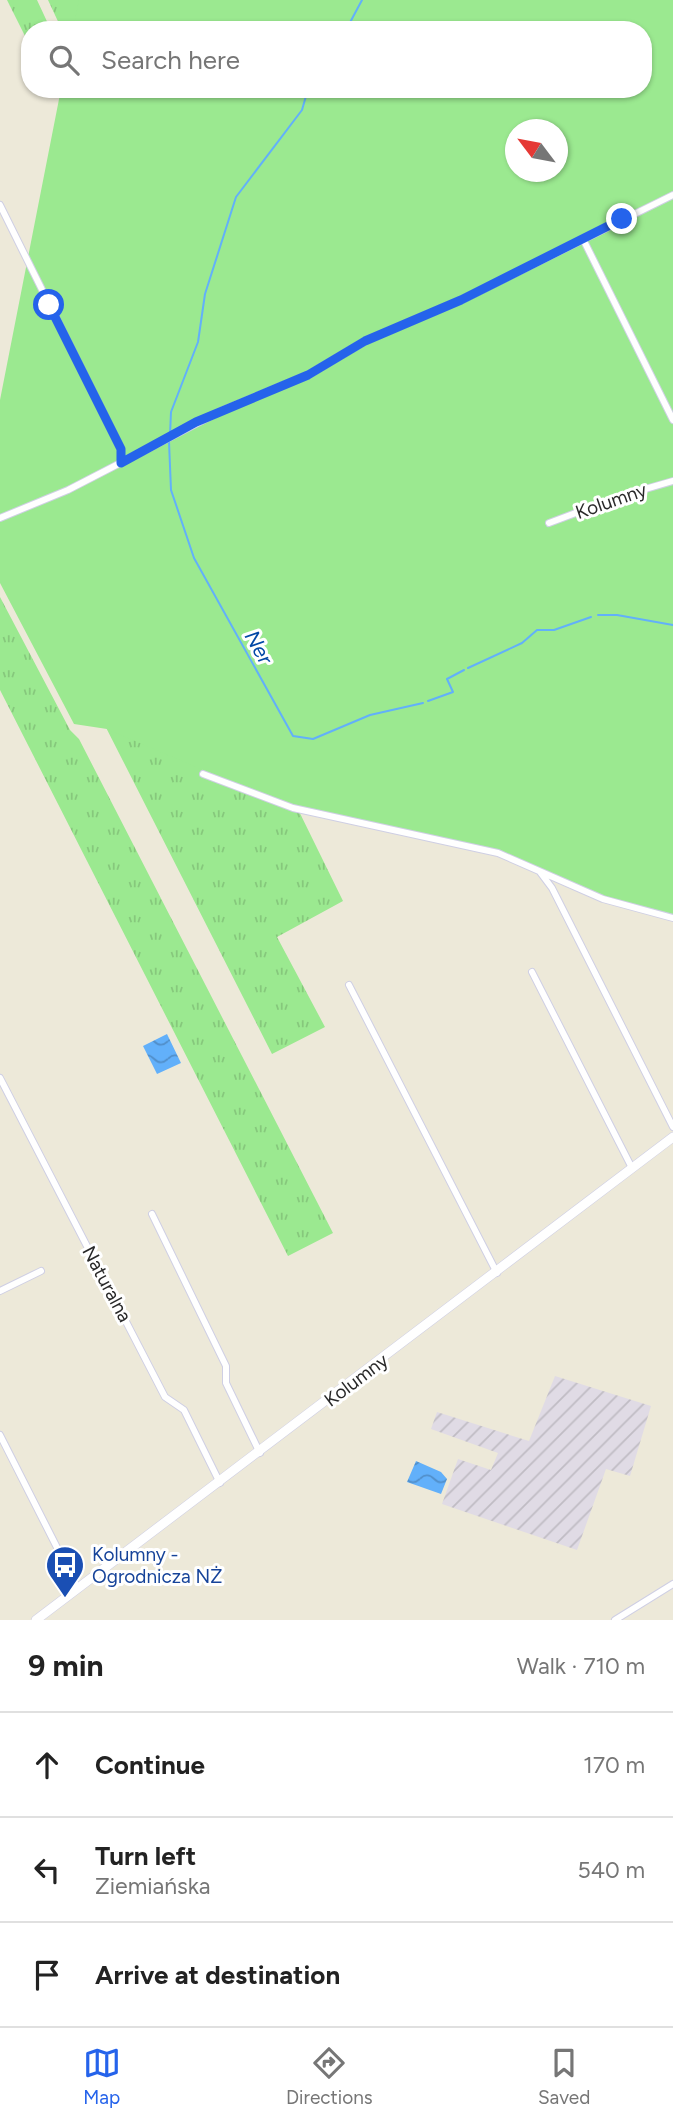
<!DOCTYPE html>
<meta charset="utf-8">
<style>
:root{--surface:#fff;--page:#f6f6f6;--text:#222;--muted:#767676;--line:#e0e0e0;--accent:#2563eb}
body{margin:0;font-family:Figtree,sans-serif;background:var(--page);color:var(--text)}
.compass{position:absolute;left:505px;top:119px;width:63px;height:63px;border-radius:50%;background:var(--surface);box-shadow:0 2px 5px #0004;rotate:302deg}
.stop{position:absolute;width:21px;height:21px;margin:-16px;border:5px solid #2563eb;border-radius:50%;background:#fff}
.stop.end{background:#2563eb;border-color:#fff;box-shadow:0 2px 7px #0008}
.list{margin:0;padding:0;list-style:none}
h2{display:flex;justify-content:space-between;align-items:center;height:91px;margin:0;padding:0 28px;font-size:30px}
h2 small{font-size:23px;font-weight:400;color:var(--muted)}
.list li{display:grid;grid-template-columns:46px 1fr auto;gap:21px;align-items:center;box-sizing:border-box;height:105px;padding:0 28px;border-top:2px solid var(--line)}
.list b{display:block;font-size:26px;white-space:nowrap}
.list p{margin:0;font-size:23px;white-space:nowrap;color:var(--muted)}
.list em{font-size:23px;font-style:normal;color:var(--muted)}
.icon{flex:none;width:38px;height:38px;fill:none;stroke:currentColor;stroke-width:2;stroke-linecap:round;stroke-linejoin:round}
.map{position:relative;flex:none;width:673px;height:1620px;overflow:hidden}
.search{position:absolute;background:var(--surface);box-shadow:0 2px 5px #0004;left:21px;right:21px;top:21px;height:77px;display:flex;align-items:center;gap:18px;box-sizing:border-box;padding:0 24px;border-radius:28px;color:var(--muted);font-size:26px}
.sheet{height:406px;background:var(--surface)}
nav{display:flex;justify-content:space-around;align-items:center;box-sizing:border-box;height:98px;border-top:2px solid var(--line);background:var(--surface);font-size:19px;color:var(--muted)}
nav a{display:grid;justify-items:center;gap:4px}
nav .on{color:var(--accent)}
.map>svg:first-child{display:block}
.industrial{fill:url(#industrial-furrows)}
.grass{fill:url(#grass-tufts)}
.park{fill:#9be990;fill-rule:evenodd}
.water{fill:url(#water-waves)}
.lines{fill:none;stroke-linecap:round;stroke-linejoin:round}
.stream{stroke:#62b0fa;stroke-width:2}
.street-casing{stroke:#cfcfe4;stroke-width:8}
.secondary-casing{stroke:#cfcfe4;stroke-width:10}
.street{stroke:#fff;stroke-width:6}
.secondary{stroke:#fff;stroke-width:9}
.route{stroke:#2563eb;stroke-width:9}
.labels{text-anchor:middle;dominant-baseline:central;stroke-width:6;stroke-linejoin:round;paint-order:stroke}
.street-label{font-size:19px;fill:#292929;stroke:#fff}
.transit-label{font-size:19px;fill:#164399;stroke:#fff;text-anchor:start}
.water-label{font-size:21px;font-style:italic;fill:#0148a6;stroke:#fff}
</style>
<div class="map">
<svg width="673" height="1620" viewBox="0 0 673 1620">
<defs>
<pattern id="industrial-furrows" width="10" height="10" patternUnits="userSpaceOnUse" patternTransform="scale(1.75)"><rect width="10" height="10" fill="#e0dbe5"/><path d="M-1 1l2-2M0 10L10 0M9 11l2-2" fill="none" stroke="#c0bcc4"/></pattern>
<pattern id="grass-tufts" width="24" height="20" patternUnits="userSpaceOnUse" patternTransform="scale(1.75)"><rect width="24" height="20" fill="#9be990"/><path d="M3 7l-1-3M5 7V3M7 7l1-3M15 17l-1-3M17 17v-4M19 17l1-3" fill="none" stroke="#86c87c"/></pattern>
<pattern id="water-waves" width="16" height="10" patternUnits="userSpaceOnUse" patternTransform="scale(1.75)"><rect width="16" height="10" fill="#62b0fa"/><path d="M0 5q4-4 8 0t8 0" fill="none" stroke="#518fca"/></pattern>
</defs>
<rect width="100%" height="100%" fill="#ede9d9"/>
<!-- industrial -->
<path class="industrial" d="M555 1376 651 1406 630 1476 606 1469 577 1550 442 1504 458 1459 491 1470 498 1453 431 1429 437 1412 529 1441Z"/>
<!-- grass -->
<path class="grass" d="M7 0H37L51 30H30V46Z
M48 0H97L112 30H62Z
M2 523 290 793 343 901 277 937 325 1027 272 1054Z
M0 597 70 730 79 739 333 1233 288 1256 0 690Z"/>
<!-- park -->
<path class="park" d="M79 0H673V917L626 906 484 849 294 809 107 729 74 724 0 583V400L61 89H643V30H73ZM516 130H558V172H516Z"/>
<!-- water -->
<path class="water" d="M167 1034 181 1063 157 1074 143 1046Z
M416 1461 441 1472 447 1479 441 1494 407 1482Z"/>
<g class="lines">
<!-- stream -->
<path class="stream" d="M346 30 362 0
M170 435 171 412 198 342 205 294 236 197 302 110 308 89
M169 442 171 490 194 558 293 736 313 739 370 715 423 703
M598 615H617L673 625
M468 668 522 643 537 630H554L591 617
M428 701 453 692 447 679 464 670"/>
<defs>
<path id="street" d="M0 205 121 449V462
M583 239 673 420
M0 518 68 490 219 412 308 375 365 341 461 300 673 195
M549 523 621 496 673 481
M203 774 293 808 498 853 603 899 673 918
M540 872 552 888 673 1127
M532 972 632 1168
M349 985 497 1273
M0 1078 165 1397 184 1410 220 1483
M152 1214 226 1366V1383L260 1453
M0 1291 41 1271
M0 1435 78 1589
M615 1620 673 1584"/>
<path id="secondary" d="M36 1620 673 1137"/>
</defs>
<!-- street casing -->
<use href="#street" class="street-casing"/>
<!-- secondary casing -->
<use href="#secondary" class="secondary-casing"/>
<!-- street -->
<use href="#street" class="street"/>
<!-- secondary -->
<use href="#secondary" class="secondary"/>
</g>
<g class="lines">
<!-- route -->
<path class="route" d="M49 305 121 449V463L196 422 308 375 365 341 461 300 622 219"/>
</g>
<!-- icons -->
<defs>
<symbol id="bus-pin" viewBox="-11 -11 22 30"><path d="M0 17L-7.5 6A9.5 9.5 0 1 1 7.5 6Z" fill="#1a4fb4" stroke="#fff"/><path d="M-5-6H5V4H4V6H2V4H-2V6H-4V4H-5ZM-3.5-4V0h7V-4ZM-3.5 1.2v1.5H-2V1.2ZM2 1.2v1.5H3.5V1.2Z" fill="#fff"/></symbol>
</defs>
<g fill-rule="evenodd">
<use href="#bus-pin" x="43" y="1543" width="44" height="60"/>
</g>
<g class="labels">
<!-- street labels -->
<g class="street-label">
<text transform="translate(611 501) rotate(-19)">Kolumny</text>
<text transform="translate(107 1284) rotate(62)">Naturalna</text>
<text transform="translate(356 1380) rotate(-37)">Kolumny</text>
</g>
<!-- transit labels -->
<g class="transit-label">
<text x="92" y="1554">Kolumny -<tspan x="92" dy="22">Ogrodnicza NŻ</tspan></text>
</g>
<!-- water labels -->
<g class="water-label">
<text transform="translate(259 647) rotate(61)">Ner</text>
</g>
</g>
</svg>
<svg class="compass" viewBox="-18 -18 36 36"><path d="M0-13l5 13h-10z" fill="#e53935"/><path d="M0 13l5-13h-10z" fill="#767676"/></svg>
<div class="stop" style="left:49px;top:305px"></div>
<div class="stop end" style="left:622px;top:219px"></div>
<div class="search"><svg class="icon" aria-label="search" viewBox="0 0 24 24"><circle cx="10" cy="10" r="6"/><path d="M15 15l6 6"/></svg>Search here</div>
</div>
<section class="sheet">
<h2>9 min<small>Walk · 710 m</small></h2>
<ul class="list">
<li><svg class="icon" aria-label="ahead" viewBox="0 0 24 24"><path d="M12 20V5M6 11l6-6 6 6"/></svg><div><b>Continue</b></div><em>170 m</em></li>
<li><svg class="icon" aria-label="left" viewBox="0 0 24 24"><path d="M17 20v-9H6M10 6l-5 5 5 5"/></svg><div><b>Turn left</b><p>Ziemiańska</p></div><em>540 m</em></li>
<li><svg class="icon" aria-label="arrive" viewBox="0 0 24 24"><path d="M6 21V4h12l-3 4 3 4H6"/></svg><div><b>Arrive at destination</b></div></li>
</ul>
</section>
<nav>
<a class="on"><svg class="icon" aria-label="map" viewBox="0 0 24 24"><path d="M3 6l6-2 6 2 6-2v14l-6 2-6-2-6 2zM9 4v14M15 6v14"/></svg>Map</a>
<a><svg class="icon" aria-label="directions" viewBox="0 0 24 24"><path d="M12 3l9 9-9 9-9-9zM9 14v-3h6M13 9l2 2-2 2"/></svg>Directions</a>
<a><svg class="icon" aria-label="saved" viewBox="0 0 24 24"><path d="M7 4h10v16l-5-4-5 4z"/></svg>Saved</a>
</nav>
